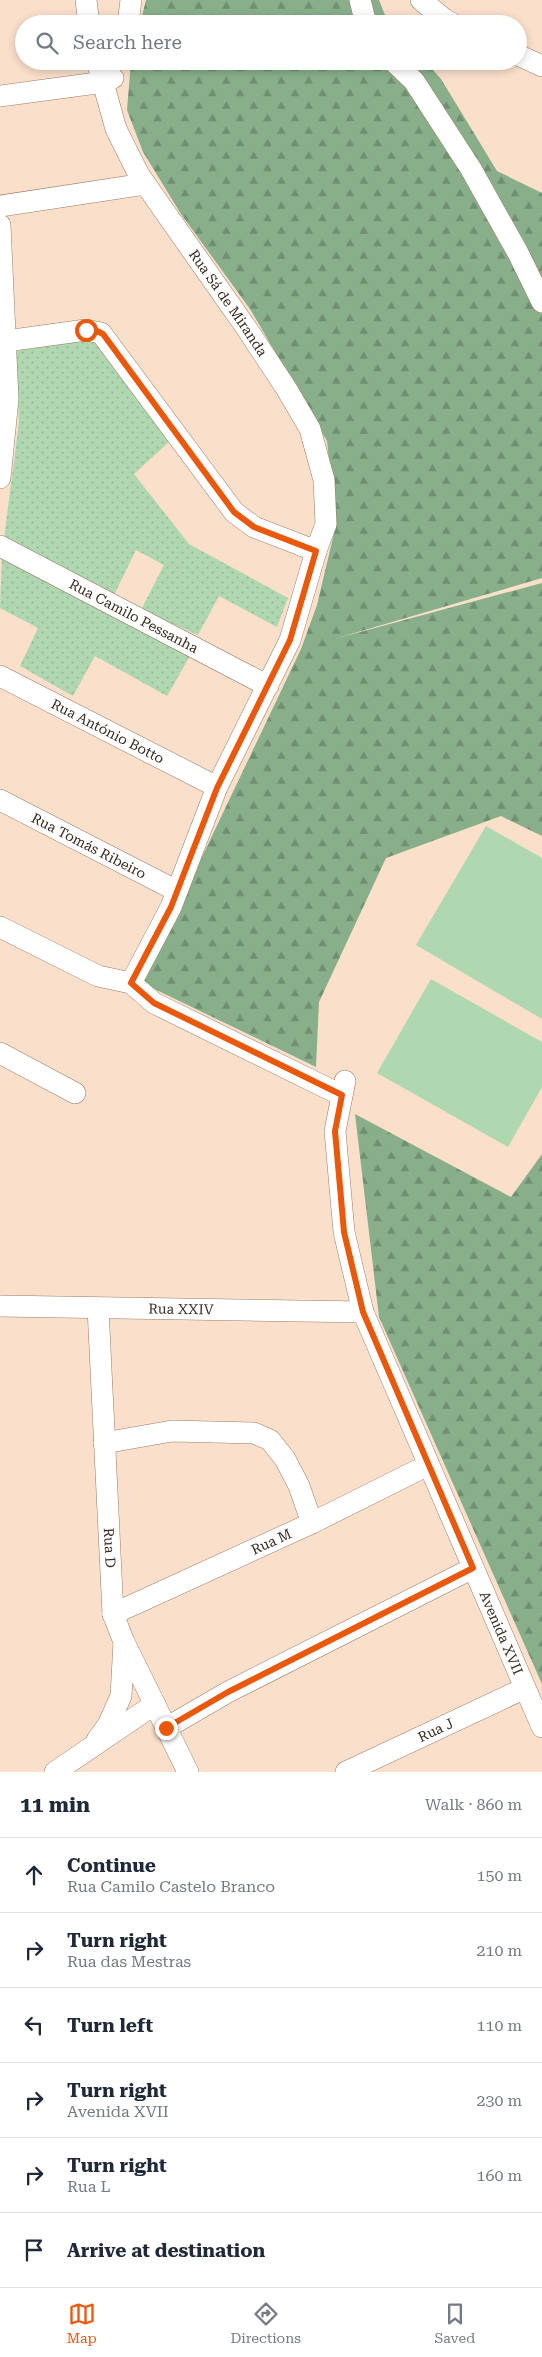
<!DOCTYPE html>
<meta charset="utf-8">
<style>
:root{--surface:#fff;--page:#f2f2f3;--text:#1f2937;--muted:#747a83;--line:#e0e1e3;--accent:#ea580c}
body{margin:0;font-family:"Roboto Serif",serif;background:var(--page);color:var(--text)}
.stop{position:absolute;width:15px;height:15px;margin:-11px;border:4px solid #ea580c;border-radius:50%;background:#fff}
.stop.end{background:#ea580c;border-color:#fff;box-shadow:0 1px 5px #0008}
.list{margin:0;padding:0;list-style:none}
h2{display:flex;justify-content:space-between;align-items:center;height:65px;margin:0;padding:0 20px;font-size:21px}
h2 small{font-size:16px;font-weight:400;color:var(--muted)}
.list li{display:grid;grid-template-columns:32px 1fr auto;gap:15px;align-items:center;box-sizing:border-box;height:75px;padding:0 20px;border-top:1px solid var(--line)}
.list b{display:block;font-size:19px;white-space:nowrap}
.list p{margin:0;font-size:16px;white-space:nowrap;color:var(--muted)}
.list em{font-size:16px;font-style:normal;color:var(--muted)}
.icon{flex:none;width:28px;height:28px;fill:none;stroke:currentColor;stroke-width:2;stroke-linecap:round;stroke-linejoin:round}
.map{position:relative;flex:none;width:542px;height:1772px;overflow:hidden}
.search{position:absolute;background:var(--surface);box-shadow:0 2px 8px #0003;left:15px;right:15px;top:15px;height:55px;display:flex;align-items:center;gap:12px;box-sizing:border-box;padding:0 18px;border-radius:28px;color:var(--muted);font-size:19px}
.sheet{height:515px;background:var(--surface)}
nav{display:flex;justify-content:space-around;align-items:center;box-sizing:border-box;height:70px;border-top:1px solid var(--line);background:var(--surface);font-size:14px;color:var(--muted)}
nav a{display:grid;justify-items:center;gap:2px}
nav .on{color:var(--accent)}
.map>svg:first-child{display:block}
.grass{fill:url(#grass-dots)}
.forest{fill:url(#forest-firs)}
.garden{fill:#afd7b0}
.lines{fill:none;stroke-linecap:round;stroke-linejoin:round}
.minor-casing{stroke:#9b7c66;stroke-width:22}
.minor{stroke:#fff;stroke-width:21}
.route{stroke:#ea580c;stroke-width:6}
.labels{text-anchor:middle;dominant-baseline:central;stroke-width:4;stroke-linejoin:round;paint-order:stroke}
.street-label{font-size:14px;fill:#372b21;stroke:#fff}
</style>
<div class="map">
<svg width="542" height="1772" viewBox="0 0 542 1772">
<defs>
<pattern id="grass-dots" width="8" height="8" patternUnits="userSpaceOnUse" patternTransform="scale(1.25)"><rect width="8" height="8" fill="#afd7b0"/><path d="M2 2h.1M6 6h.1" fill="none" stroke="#97b997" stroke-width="1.8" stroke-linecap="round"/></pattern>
<pattern id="forest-firs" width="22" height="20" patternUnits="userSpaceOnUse" patternTransform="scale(1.25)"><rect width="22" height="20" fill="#88af8a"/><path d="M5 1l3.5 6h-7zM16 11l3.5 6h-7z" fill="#708f70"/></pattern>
</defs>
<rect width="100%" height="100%" fill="#fadfcb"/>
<!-- grass -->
<path class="grass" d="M84 340 103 343 170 441 134 474 189 544 288 598 277 627 219 596 198 635 141 610 164 565 136 550 114 595 4 539 19 422 16 351Z
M2 557 190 656 167 696 95 656 73 696 20 666 38 628 0 608Z"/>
<!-- forest -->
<path class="forest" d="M146 0H379L385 15 393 24H140Z
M131 61H425L441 79 497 171 542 193V578L334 639 542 583V836L501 816 386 858 319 1002 316 1067 142 983 301 649 317 605 336 525 327 441 250 309 181 214 143 152 127 110Z
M355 1114 511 1197 542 1154V1684L379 1317Z"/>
<!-- garden -->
<path class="garden" d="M486 826 542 858V1019L416 945Z
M431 979 542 1042V1087L508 1147 377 1073Z"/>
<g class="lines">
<defs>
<g id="minor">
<path d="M86 0 89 24"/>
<path d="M360 0 366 24"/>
<path d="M421 0 444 19 453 24"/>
<path d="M128 24 131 0"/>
<path d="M518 55 542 66"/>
<path id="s1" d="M97 61 116 129 139 175 245 326 286 388 310 429 324 480 326 524 316 551 290 640 217 787 171 907 131 983"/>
<path d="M393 61 414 81 471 169 518 253 542 302"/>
<path d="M0 96 104 82 113 78"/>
<path d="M0 206 145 184"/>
<path d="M0 225 8 399 0 478"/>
<path d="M6 341 86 330 101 333 234 512 254 527 316 551"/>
<path id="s2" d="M0 546 268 686"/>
<path id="s3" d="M0 676 217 787"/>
<path id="s4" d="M0 800 177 891"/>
<path d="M0 927 98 976 131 983 154 1003 341 1095"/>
<path d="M0 1053 75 1093"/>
<path id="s5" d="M345 1081 335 1131 344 1232 363 1312 542 1727"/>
<path id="s6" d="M0 1306 363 1312"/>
<path id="s7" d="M98 1308 113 1614 124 1642 188 1772"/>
<path d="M104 1443 172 1431 254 1433 270 1440 285 1459 299 1486 312 1523"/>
<path id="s8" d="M113 1614 312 1523 428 1465"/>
<path d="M166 1728 228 1692 473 1568"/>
<path d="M97 1740 108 1725 121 1696 124 1642"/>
<path d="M55 1772 155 1704"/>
<path id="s9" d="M346 1772 525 1688"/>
</g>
</defs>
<!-- minor casing -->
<use href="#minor" class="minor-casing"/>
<!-- minor -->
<use href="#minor" class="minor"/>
</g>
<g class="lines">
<!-- route -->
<path class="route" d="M86 330H95L103 334 234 512 254 527 316 551 290 640 217 788 171 907 131 983 154 1003 342 1095 335 1131 344 1232 363 1312 473 1568 228 1692 166 1728"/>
</g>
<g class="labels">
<!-- street labels -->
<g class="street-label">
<text stroke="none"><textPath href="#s1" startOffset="278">Rua Sá de Miranda</textPath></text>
<text stroke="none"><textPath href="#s2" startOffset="151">Rua Camilo Pessanha</textPath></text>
<text stroke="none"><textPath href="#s3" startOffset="121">Rua António Botto</textPath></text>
<text stroke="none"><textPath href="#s4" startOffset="100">Rua Tomás Ribeiro</textPath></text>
<text stroke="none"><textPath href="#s6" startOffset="181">Rua XXIV</textPath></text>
<text stroke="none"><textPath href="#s8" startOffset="174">Rua M</textPath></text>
<text stroke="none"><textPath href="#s7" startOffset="240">Rua D</textPath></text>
<text stroke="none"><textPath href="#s5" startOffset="584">Avenida XVII</textPath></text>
<text stroke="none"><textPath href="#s9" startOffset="99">Rua J</textPath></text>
</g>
</g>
</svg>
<div class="stop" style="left:86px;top:330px"></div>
<div class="stop end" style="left:166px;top:1728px"></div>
<div class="search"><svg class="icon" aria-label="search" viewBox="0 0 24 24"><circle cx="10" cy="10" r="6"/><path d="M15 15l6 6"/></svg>Search here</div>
</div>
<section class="sheet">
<h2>11 min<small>Walk · 860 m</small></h2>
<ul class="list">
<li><svg class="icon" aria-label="ahead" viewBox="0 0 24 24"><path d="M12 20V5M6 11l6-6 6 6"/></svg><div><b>Continue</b><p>Rua Camilo Castelo Branco</p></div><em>150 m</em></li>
<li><svg class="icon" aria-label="right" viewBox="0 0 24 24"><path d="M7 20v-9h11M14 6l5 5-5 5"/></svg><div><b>Turn right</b><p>Rua das Mestras</p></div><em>210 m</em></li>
<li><svg class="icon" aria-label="left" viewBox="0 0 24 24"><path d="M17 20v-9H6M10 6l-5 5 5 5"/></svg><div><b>Turn left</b></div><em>110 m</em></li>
<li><svg class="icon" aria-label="right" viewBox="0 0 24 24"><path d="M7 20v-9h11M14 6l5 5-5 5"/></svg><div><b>Turn right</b><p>Avenida XVII</p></div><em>230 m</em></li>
<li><svg class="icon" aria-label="right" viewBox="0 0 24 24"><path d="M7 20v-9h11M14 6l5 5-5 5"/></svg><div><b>Turn right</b><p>Rua L</p></div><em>160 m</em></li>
<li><svg class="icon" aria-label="arrive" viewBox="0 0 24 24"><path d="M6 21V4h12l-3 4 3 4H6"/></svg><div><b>Arrive at destination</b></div></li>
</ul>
</section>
<nav>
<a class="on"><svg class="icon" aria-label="map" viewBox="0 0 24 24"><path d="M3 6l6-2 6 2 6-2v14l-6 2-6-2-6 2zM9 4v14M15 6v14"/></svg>Map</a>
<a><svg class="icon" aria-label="directions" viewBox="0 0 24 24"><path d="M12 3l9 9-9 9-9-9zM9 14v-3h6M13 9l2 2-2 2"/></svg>Directions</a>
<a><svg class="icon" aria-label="saved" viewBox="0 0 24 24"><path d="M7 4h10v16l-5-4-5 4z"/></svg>Saved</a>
</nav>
